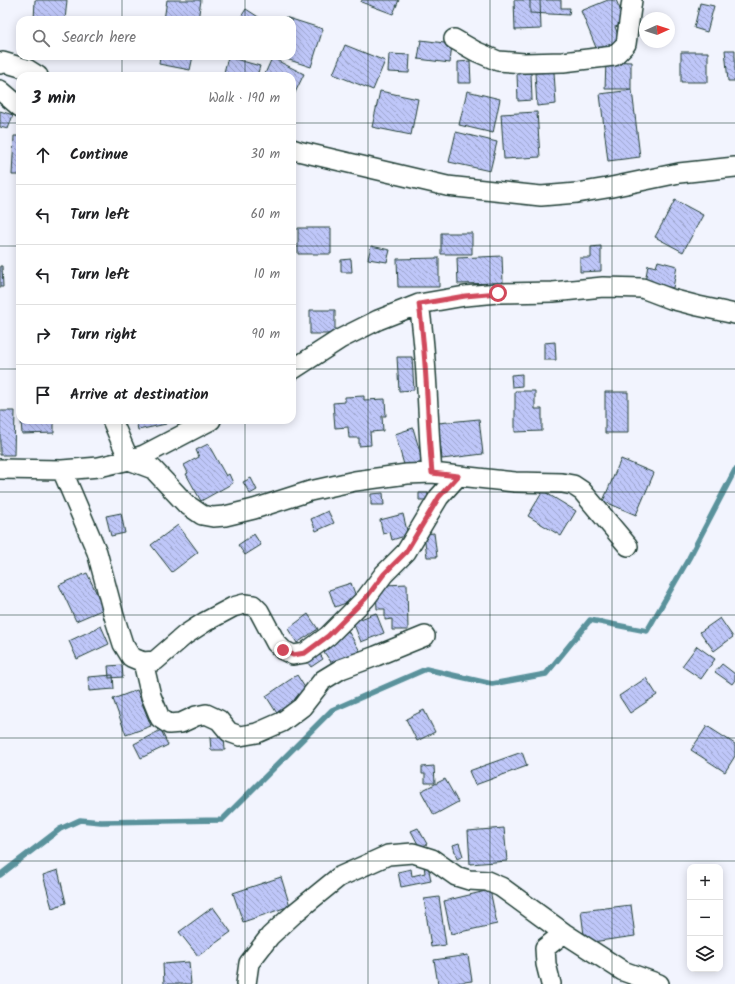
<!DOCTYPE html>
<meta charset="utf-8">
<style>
:root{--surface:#fff;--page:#f6f6f6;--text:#202124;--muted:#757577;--line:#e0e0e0}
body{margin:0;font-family:Kalam,sans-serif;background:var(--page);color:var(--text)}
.controls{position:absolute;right:12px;bottom:12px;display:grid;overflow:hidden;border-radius:8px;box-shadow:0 2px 10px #0003}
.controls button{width:36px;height:36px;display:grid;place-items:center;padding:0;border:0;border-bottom:1px solid var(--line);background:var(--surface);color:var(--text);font:20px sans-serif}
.compass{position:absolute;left:639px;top:12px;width:36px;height:36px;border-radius:50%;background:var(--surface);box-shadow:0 2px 10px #0003;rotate:87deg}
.stop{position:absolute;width:12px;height:12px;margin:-9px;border:3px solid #d1495b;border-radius:50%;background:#fff}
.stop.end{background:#d1495b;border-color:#fff;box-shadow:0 1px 4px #0008}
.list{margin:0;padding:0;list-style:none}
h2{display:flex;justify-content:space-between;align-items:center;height:52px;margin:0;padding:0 16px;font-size:17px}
h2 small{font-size:13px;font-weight:400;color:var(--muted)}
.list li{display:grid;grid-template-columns:26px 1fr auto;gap:12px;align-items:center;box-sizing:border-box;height:60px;padding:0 16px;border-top:1px solid var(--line)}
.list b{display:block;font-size:15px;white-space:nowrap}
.list em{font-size:13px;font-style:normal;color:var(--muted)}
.icon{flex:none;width:22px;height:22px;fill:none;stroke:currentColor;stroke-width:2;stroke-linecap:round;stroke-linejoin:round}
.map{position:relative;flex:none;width:735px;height:984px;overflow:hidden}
.search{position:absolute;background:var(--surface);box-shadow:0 2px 10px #0003;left:16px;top:16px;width:280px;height:44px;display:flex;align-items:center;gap:10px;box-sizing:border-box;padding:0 14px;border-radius:12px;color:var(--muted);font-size:15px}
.panel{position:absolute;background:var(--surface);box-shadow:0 2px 10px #0003;left:16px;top:72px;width:280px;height:352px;border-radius:12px}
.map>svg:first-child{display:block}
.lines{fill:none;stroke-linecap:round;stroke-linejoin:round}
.stream{stroke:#5a929c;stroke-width:5.5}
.building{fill:url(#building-back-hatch);stroke:#1f3d34}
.street-casing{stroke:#1f3d34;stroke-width:22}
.street{stroke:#fff;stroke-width:19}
.route{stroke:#d1495b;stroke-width:5}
.grid{fill:none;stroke:#1f3d34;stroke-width:1;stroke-opacity:0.55}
</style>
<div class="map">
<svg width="735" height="984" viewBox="0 0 735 984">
<defs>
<pattern id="building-back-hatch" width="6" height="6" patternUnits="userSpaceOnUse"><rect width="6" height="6" fill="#bfc7f9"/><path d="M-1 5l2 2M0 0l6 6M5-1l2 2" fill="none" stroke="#9ba3ca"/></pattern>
</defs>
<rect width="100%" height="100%" fill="#f2f4fe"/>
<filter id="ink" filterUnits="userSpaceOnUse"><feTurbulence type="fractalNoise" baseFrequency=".025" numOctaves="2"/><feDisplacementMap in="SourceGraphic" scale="8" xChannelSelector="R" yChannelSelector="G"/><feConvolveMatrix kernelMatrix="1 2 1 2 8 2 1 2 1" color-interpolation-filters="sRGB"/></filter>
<g filter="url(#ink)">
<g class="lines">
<!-- stream -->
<path class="stream" d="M0 875 60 829 80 820 101 822 222 820 332 710 426 669 492 684 546 674 590 620 647 631 689 558 735 470"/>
</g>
<!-- building -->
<path class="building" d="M35 0H67L65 20H34Z
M167 0H201L198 20H164Z
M362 0H399L393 14 361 2Z
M514 0H540L541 29 515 30Z
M530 0H561V8H570L569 15 530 13Z
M608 0H616L626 23 615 27 620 40 597 50 581 11Z
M700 3 714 6 707 32 694 28Z
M246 9 263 20H239Z
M285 17 323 29 311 67 277 56H292V20H284Z
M421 40 452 44 450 63 418 59Z
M345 45 385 61 373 90 333 74Z
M725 50H735V81H728Z
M681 52H708V82H681Z
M389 54 410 55 409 73 388 72Z
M160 56H193L190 70 159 64Z
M228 57 260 66 257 76H223Z
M272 58 304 74 292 99V76H264Z
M470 61 471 83H458V62Z
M606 61 631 62V89H605Z
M554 72 556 104 537 106 535 73Z
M531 73 532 100 518 101 517 74Z
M632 90 640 157 608 161 600 94Z
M380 91 418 99 411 135 372 127Z
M467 91 500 99 493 133 459 125Z
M0 111 13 115 8 129 0 127Z
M537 112 540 157 504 159 501 114Z
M456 132 497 142 490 171 449 162Z
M14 136H20V175H12Z
M675 200 703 215 683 252 655 237Z
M298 228H331V254H298Z
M441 233H472V254H441Z
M371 246 390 250 387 262 368 259Z
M601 246V271L580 272V258H591V247Z
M502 256 503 283 458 284 457 258Z
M439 258V287H398L397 259Z
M351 259 352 272H341V260Z
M658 261 677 266 673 288 645 282 648 265 656 267Z
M0 266H2L3 287H0Z
M310 310H335V334H310Z
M555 342 556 360H544V343Z
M397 357H412L414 390 399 391Z
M522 374V386L512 387 511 375Z
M515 391H535V409H542V431L515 432Z
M605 392H628V433H605Z
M364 396V400L385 399 386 416H382L383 431 370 432 371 445 359 446V438H349L348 427 335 428 333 403 345 402V397Z
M0 411H15L14 455H0Z
M479 419 483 454 442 459 438 423Z
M21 420H54V433L22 434Z
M136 420H165L166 424 138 430Z
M413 428 423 462 405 468 395 434Z
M208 444 226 476 229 474 233 483 201 501 186 474 188 473 184 465 199 457 196 450Z
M621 459 654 473 636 515 603 501Z
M251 478 257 490 250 494 243 482Z
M543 491 576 511 561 536 528 516Z
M383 493 384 505H371V494Z
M419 493H428V500H419Z
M328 511 334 523 316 531 311 519Z
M121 513 125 533 111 536 106 516Z
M403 514 408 535 392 540 390 532 383 534 380 520Z
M178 525 198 552 172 572 151 545Z
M434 533 437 557H427L424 534Z
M254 534 261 545 245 555 238 545Z
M87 573 104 609 76 621 59 585Z
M351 583 357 599 335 607 329 590Z
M407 584 408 630H392V619L385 620V609H377L376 589 385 585Z
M376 613 384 633 361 642 353 622Z
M308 614 318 629 297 643 288 629Z
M720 618 733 637 714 651 700 632Z
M101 626 109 644 77 659 69 641Z
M348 631 360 651 335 668 322 649Z
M697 646 715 659 701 679 682 666Z
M317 649 323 659 311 667 304 658Z
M722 664 735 674V680L732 684 715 672Z
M122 665 123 677 109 678 108 666Z
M113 675 114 689 89 691 88 677Z
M297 675 309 694 278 715 266 696Z
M646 678 657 695 630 713 619 696Z
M137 690 151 726 126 735 113 699Z
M424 710 435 732 417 741 406 719Z
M707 726 735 744V756L725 772 691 750Z
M161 730 168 745 141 758 134 744Z
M224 737 225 750H211L210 738Z
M522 752 527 766 475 785 469 771Z
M434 766 435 783H425V774H422V767Z
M445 779 458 802 434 815 421 791Z
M418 828 427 844 420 848 411 831Z
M504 828 507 861 470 864 468 831Z
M459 843 463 856 457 859 453 845Z
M428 865 431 881 401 887 398 872 411 869 412 876 425 873 424 866Z
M58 870 66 903 52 908 43 875Z
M281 877 290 906 243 922 233 893Z
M490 890 497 924 451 934 444 901Z
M439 897 446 945 431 947 424 899Z
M631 905 635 936 585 943 581 911Z
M213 907 231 932 198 956 179 932Z
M468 955 472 981 448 984H438L434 960Z
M189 962 191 984H164L163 964Z"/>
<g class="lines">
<defs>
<path id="street" d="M454 39 475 51 498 61 524 63 563 62 614 56 626 44 632 0
M0 64 3 62 27 69 38 76
M0 90 20 107
M292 149 298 151 447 186 541 196 577 193 607 188 679 173 735 167
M419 304C428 360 427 417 432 473
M292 370 340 339 378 320 419 304 465 296 498 293 553 292 603 287 642 288 671 299 698 306 735 314
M112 420 129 460 153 469 186 504 202 515 213 517 225 516 254 509 310 491 355 481 407 474 432 473 515 482 562 483 573 485 582 491 628 546
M0 469 62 470 99 467 129 460 144 455 211 420
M62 470 97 552 114 616 123 644 131 657 143 662 155 661 185 635 205 622 233 607 244 604 253 605 259 611 276 643 283 650 293 655 305 653 328 636 366 598 384 574 406 552 439 497 458 476
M143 662 151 696 160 718 169 724 181 723 196 716 206 714 219 720 229 732 240 736 257 733 282 722 302 707 323 680 341 669 376 656 425 636
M246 984 249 963 270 936 296 912 339 877 388 855 413 853 432 859 456 876 469 880 487 881 501 887 564 933 623 971 659 984
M551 984 546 964 545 948 564 933"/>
</defs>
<!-- street casing -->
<use href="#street" class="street-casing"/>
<!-- street -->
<use href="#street" class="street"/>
</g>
</g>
<g class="lines" filter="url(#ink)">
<!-- route -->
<path class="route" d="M283 650 293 655 305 653 328 636 366 598 384 574 406 552 439 497 458 476 432 473C427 417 427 360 419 304L465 296 498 293"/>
</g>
<!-- grid -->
<path class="grid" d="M122 0V20M245 0V20M368 0V984M490 0V984M612 0V984M122 56V76M245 56V76M0 123H20M292 123H735M0 246H20M292 246H735M0 369H20M292 369H735M122 420V984M245 420V984M0 492H735M0 615H735M0 738H735M0 861H735"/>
</svg>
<div class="controls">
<button>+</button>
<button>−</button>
<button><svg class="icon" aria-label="layers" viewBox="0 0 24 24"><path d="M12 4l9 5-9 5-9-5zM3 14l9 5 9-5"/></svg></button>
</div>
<svg class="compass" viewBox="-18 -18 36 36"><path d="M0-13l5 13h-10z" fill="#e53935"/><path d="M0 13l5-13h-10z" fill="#757577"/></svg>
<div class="stop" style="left:498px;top:293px"></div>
<div class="stop end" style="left:283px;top:650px"></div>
<div class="search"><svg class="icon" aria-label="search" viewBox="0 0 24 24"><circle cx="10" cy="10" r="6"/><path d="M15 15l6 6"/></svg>Search here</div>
<section class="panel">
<h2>3 min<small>Walk · 190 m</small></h2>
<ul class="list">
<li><svg class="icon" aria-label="ahead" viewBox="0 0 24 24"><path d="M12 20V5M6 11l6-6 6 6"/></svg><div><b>Continue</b></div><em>30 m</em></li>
<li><svg class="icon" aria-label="left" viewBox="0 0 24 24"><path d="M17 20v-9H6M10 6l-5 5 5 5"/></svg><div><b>Turn left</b></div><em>60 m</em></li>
<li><svg class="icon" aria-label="left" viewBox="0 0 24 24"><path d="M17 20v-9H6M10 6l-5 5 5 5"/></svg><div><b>Turn left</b></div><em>10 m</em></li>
<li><svg class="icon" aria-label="right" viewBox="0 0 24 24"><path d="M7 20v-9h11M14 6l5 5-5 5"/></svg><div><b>Turn right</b></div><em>90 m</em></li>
<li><svg class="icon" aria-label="arrive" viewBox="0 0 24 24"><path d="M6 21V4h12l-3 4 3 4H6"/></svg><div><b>Arrive at destination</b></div></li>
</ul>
</section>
</div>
